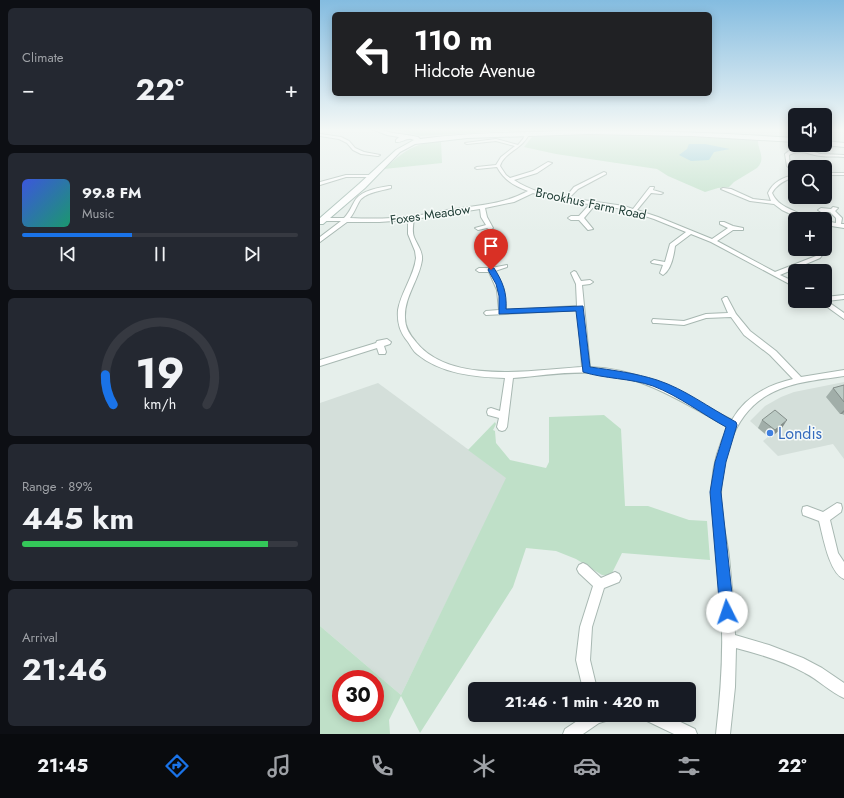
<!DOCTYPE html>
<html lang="en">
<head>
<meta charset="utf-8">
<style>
	body { margin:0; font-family:Jost,sans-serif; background:#242831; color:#f1f3f6; height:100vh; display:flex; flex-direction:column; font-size:15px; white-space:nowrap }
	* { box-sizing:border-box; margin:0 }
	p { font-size:13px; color:#9ea1a6 }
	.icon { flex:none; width:22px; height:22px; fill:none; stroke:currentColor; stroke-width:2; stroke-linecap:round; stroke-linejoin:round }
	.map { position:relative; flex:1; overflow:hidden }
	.panel { display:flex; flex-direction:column; gap:8px; padding:8px; background:#0d0f14; width:320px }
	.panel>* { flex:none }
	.banner { position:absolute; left:12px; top:12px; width:380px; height:84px; border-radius:6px; box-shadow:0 2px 10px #0003; background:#202124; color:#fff; overflow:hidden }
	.buttons { position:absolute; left:468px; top:108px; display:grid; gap:8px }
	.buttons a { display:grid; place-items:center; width:44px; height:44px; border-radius:6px; background:#171b24; box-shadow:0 2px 10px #0003; font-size:20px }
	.speed { position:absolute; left:12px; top:670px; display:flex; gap:8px; font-size:20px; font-weight:700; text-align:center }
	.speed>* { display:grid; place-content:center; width:52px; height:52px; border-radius:50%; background:#171b24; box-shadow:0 2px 10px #0003; line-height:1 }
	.speed .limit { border:6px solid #d22; background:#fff; color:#111 }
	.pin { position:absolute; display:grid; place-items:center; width:34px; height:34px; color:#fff; margin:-41px -17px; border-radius:50% 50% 50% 0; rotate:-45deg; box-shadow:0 0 4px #0007 }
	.pin .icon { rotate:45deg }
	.me { position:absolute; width:44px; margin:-22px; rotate:356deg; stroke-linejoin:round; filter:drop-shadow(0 0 3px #0008) }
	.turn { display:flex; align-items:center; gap:14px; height:84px; padding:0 16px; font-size:18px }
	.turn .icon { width:52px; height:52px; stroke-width:2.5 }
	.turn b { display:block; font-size:28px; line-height:34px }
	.big { font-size:30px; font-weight:700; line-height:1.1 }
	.panel .tile { flex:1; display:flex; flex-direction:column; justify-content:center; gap:6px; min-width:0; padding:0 14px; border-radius:6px; background:#242831 }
	.panel .dial { align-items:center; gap:0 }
	.dial svg { height:104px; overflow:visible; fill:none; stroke:#363941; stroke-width:7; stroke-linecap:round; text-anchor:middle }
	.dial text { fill:#f1f3f6; stroke:none }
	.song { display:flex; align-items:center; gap:12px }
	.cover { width:48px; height:48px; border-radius:6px; background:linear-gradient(135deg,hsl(230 70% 55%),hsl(160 70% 35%)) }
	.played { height:4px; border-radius:2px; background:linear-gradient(90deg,#1a73e8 40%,#363941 40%) }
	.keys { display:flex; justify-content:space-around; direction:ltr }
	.heat { display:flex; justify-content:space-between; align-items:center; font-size:22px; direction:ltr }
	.charge { height:6px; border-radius:3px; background:linear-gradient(90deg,#34c759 89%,#363941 0) }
	.trip { position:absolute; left:148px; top:682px; width:228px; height:40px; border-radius:6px; background:#171b24; box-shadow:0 2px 10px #0003; font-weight:700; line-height:40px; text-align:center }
	.menu { display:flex; height:64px; justify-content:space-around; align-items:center; background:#090b0e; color:#9ea1a6 }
	.menu .icon { width:28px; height:28px }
	.menu .on { color:#1a73e8 }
	.menu b { font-size:18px; color:#f1f3f6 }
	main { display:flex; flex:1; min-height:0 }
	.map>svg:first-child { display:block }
	.built { fill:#d4dfda }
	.green { fill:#bfe0c8; fill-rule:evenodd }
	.water { fill:#8ec9d4 }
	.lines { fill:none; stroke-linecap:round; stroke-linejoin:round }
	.street-casing { stroke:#a8b8b2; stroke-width:2 }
	.secondary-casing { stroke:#a4bbb3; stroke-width:2 }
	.street { fill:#fff; fill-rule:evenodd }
	.secondary { fill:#fff; fill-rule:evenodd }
	.wall { fill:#a1aea9 }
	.shaded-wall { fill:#838d89 }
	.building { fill:#bbcac4; stroke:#838d89 }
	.route { fill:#1a73e8; stroke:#114b97 }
	.shop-dot { fill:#3f7fe0; stroke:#f7fbf9; stroke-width:1.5 }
	.labels { text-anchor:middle; stroke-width:3; stroke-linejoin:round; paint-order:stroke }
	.far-street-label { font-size:13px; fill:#24423a; stroke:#f7fbf9 }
	.shop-label { font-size:16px; fill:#366cbe; stroke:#f7fbf9; text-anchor:start }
</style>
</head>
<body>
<main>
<section class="panel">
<div class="tile"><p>Climate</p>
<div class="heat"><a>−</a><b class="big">22°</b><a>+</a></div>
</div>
<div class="tile">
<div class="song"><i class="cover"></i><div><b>99.8 FM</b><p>Music</p></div></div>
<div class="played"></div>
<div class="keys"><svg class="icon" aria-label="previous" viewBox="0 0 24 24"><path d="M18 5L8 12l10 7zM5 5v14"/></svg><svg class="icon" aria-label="pause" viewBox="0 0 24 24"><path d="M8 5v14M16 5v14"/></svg><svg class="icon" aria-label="next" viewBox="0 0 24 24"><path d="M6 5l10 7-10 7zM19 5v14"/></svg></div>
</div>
<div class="tile dial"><svg viewBox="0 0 100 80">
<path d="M14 69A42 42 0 1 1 86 69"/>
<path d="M14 69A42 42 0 0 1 8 46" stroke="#1a73e8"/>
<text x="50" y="56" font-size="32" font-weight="700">19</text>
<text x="50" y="72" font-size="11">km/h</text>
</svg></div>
<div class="tile"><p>Range · 89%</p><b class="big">445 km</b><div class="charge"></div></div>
<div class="tile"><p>Arrival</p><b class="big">21:46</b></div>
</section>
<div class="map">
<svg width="524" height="734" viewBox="0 0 524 734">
	<rect width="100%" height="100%" fill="#e6efeb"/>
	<g class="built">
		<path d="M524,382V459L513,444L458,456L443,441L448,437L430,421L445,406L461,397L474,392Z"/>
		<path d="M58,383L187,478L81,695L0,626V403Z"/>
	</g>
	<g class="green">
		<path d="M70,129H199L203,130L101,136Z"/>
		<path d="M261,134L347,135L438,139C437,150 447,158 437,168L414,182L409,187L398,188L385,192L348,176L337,169L236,154L204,147L212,137Z"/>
		<path d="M121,141L122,163L64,169C84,151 94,143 121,141Z"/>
		<path d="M284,415L301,429L305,506H328L369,520L387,521L390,560L302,553L291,575H282L256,559L236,551L206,548L193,587L100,733L81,696L69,720L70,734H0V626L81,695L186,478L148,450L175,422L176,424L173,430L175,431L176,443L190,460L226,468L229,462V417ZM21,679H55V713H21Z"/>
	</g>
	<path class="water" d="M369,144H385L410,149L394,152L389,160L371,161L359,155L367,149Z"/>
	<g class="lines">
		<defs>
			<g id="street">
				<path d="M206,133L209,134C203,149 184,152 180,166L186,175L190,178L213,171L228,162L232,163L217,173L194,180C209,190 227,195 245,198L254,187L284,172L286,173V174L258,189L249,198L304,206L313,209L330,187H334L333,190L343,193L341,194L331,193L317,210L338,217L392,239L408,228L400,224V222H404L413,226L423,228V230H413L397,241L455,272L496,256L501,249H505V247L507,249L500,258L460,275L475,282V287L391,242L371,234L355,246C354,255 351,270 343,275L340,273L343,265L332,263L331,262L334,260L345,262L350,244L366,232L334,219L303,209L275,205L264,218L273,229L268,230L259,220H251L248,218L251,216H259L270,204L245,202L213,193L194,202L165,208L167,217L173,228L170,230L167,228L158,230L155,228L166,225L161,217L160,209L94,219C93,225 92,232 94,237C97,245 103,251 102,260C99,280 84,297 85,318C85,328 90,335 96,342C130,385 214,370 262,367L258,310L166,315L164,313L166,311L179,310L177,290L169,272H159L156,270L159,268H171L187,265V267L175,271L184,290L186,310L257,306L256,284L251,273L254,271L256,272L261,281L270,280L273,282L270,284L262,285L270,367C324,369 365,396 412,420C425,397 447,385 473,379L450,355L424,335L411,317L386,318L364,325L336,323H333L332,321L333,319L364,321L386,314L408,313L402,299L405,297H407L416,314L430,331L456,351L481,377L524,370V376C497,380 469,382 446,396C412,416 400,463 401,500C401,519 407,538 409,557C412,583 414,609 415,635L449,645L483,658L502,668L524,683V698C510,692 499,680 485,673C464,661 439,654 416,648L415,687L410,734H396C401,691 404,649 401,607C400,589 399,572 397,555C392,507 384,473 408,427C365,404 325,376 275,373C248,371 220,376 193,378L187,427L185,430L182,431L179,430L177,427L179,418L168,415L167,412L168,409L171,408L180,411L185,378C155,377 121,374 97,354C93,351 91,346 88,342C80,332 77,323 78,310C81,292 94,276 96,258L95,251L88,234V220L59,222H27L0,242V237L21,221H4L1,219L2,218H24C30,212 32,205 36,199C43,190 58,188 69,186H71V188C61,191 48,192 41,199C37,204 35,212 30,218C51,219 71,219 91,216C106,215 120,211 134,209C161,205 184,204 208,191C194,186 184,180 177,167L157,169L155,168L157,167L176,165L181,157L195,146L176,141L147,144L145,143L176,139L198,145L203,139Z"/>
				<path d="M0,134L21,137L29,141L35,148L44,152L60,155L58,156L41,154L33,150L27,143L19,139L0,136Z"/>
				<path d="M475,149H484L501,154L524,155V157C516,156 509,157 501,156C490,155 480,148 469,155C469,161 470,165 475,170V173L467,166L465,154L469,151Z"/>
				<rect x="505" y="173" width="19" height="2"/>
				<path d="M26,175H52L54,176L52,177H26L0,185V182Z"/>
				<path d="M475,175V177C465,180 457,184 452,193C459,209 476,209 488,219H481L462,210L454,204L430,201L401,189L403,188L411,189L433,199L451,201L448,193C453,182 463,177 475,175Z"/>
				<path d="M513,207L518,208L515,211L522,218L521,224H524V228L505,225V221L516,223V218L510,212H501L498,210L501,208L511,209Z"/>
				<path d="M524,295V299L507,301L524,313V319L499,301H505V297Z"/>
				<path d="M67,339L71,342L70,344L64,346L66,352L65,354H59L57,348L0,366V360L56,343L57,341Z"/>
				<path d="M517,503L521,504L522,508L521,512L510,520L518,553L524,562V579C509,573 503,536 499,521L483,515L482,511L483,507L487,506L503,512Z"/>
				<path d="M263,563L267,565L281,578L295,572L299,574L301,578L299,582L284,588L272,627L270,660L277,689H263L256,660L260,627L273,586L259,573L257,569L259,565Z"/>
				<path d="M266,715H291L289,720L279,723L263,734H243L245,729Z"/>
				<path d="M323,715H346L375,729L377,734H354L325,720Z"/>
			</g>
			<g id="secondary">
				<path d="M52,129C60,129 65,131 72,133C80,134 90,135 98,137L100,139C137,134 174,133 212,132C300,129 387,132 475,138V142L372,136L269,134L147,138L95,144L80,152L45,188L3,224H0V218L39,184L76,150L94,140C87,136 83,143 76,142V140L79,137L67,135Z"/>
				<path d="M505,141L524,143V147L505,145Z"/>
			</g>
		</defs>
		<use href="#street" class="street-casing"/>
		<use href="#secondary" class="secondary-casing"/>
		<use href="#street" class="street"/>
		<use href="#secondary" class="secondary"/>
	</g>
	<g class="wall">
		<path d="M524,385V415L522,414H520L506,397L513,388Z"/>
		<path d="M442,420L462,428L450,438L438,428Z"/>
	</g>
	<g class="shaded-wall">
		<path d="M524,410V412L522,414H520Z"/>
		<path d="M467,420L462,428L450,438L455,430Z"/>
	</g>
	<g class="building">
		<path d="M524,385V402L513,388Z"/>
		<path d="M455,410L467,420L455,430L442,420Z"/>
	</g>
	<linearGradient id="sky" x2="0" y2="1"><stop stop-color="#84bce0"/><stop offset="0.56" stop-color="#f4f8f6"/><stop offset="1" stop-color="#f4f8f6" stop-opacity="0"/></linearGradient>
	<rect width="524" height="232" fill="url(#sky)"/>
	<path class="route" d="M169,268H174C183,282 187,293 186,309L263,306L270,367C292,370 315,373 337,380C365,389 389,408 416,422L417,425L406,462L401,492L414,612L412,617L407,619L402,617L400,612L390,492L395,462L406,427C382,414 359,396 333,386C310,378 285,379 263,372L256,311L179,314V296L176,284L168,270Z"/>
	<circle class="shop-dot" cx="450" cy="433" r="4"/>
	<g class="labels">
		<g class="far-street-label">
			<text transform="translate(271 203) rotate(12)" y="5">Brookhus Farm Road</text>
			<text transform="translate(110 214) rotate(-8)" y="5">Foxes Meadow</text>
		</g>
		<g class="shop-label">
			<text x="458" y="439">Londis</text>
		</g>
	</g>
</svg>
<div class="buttons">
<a><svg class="icon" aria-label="sound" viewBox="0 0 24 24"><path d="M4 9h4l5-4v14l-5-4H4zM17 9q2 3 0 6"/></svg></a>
<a><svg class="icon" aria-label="search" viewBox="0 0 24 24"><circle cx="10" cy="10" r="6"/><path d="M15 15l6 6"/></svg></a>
<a>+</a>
<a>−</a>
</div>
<div class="speed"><div class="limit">30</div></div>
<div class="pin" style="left:171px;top:270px;background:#d93025"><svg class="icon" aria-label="arrive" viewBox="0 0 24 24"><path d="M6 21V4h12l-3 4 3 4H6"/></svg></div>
<svg class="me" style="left:407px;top:612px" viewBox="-20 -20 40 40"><circle r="19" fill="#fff"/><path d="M0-13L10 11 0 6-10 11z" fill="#1a73e8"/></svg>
<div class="trip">21:46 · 1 min · 420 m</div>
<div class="banner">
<div class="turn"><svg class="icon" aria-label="left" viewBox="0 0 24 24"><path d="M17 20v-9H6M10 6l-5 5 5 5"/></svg><div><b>110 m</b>Hidcote Avenue</div></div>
</div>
</div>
</main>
<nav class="menu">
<b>21:45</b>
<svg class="icon on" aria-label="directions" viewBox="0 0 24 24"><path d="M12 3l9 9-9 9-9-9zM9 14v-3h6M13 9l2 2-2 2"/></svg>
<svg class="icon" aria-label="music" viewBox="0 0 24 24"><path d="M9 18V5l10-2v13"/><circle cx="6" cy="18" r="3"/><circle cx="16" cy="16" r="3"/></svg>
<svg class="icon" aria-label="phone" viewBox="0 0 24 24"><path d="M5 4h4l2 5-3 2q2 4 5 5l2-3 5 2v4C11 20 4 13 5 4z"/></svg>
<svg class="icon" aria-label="climate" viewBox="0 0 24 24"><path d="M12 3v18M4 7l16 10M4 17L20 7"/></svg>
<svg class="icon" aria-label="car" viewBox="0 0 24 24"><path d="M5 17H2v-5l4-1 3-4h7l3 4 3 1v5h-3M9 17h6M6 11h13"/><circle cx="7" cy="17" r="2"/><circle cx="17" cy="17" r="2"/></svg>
<svg class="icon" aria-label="filters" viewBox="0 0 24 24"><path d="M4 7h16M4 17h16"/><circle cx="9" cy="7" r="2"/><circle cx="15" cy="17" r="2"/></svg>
<b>22°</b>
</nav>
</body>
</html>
